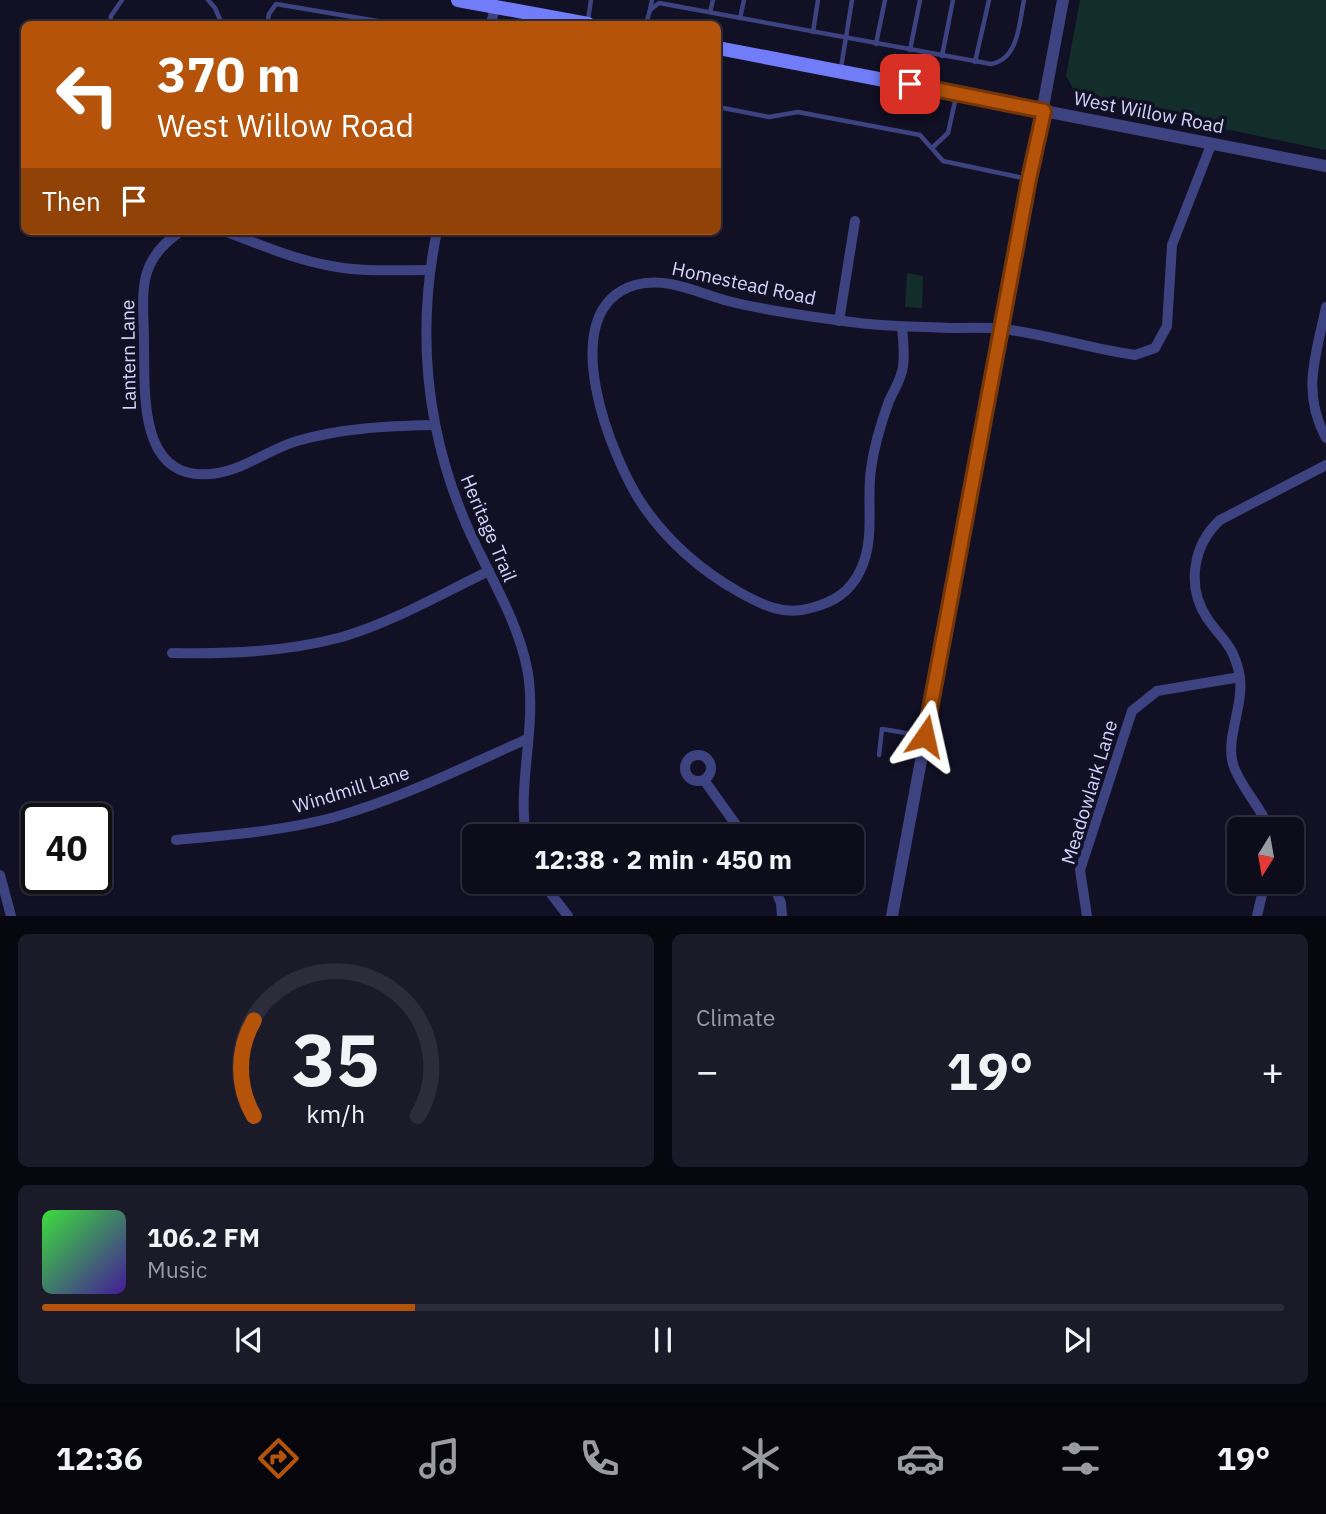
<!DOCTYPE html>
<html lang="en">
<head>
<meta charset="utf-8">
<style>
	body { margin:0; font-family:"IBM Plex Sans",sans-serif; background:#1b1a28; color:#f1f3f6; height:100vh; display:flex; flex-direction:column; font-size:26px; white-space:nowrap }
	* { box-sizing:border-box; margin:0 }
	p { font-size:23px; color:#9a9ba3 }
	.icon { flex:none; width:38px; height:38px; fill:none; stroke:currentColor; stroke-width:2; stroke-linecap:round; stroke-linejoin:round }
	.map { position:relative; height:916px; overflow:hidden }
	.panel { display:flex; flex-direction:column; gap:18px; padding:18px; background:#07070f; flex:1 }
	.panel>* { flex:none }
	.top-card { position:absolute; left:21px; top:21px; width:700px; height:214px; border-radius:10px; box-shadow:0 2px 5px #0004,0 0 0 2px #2d2c3a; background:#b45309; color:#fff; overflow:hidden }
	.needle { width:46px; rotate:191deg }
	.buttons { position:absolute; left:1227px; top:817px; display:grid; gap:14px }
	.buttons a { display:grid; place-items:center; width:77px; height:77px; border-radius:10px; background:#0d0c1b; box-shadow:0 2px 5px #0004,0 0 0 2px #2d2c3a; font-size:35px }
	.speed { position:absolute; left:21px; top:803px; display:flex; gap:14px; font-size:35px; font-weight:700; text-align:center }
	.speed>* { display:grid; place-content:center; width:91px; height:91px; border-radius:50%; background:#0d0c1b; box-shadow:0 2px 5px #0004,0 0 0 2px #2d2c3a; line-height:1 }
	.speed .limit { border:4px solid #111; border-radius:10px; background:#fff; color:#111 }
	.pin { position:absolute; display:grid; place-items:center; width:60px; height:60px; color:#fff; margin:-30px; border-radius:14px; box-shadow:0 4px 10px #0006 }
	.me { position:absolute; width:77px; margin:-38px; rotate:11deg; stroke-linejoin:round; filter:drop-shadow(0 0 5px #0008) }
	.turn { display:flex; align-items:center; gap:24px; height:147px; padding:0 21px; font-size:32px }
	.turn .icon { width:91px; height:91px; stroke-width:2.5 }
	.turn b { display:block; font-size:49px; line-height:60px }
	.then { display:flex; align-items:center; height:66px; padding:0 21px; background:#0003; gap:14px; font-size:26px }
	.big { font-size:52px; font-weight:700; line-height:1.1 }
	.panel .tile { flex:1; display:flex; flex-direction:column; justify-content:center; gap:10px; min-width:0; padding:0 24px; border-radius:10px; background:#1b1a28 }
	.panel .dial { align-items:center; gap:0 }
	.dial svg { height:182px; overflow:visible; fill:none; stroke:#2d2c3a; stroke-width:7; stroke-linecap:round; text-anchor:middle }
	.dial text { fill:#f1f3f6; stroke:none }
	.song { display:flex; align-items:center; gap:21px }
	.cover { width:84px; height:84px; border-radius:10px; background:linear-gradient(135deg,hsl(120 70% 55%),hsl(260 70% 35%)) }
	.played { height:7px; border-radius:4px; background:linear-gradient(90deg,#b45309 30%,#2d2c3a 30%) }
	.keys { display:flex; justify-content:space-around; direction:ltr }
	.heat { display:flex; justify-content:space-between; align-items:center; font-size:38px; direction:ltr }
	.panel .tiles { flex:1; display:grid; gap:18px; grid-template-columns:1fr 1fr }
	.tile:last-child { grid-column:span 2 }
	.trip { position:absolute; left:462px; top:824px; width:402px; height:70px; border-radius:10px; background:#0d0c1b; box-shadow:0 2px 5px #0004,0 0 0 2px #2d2c3a; font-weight:700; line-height:70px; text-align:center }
	.menu { display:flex; height:112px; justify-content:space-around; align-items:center; background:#05050b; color:#9a9ba3 }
	.menu .icon { width:49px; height:49px }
	.menu .on { color:#b45309 }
	.menu b { font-size:32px; color:#f1f3f6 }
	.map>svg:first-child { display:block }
	.green { fill:#132e2a }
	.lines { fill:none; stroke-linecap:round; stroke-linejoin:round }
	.service { stroke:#3d4381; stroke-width:4.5 }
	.minor { stroke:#3d4381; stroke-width:10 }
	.tertiary { stroke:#3d4381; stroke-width:12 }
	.secondary { stroke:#717df8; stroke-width:14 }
	.route-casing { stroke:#753606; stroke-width:18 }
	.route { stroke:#b45309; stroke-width:12 }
	.labels { text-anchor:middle; stroke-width:7; stroke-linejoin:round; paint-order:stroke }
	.street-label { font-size:19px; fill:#d5d5fd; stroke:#111024 }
</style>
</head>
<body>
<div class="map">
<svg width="1326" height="916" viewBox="0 0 1326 916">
	<rect width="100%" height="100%" fill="#111024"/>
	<g class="green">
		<path d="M1080,0H1326V150L1079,99L1066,76Z"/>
		<path d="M907,273L923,276L922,308L905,307Z"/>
	</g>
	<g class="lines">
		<g class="service">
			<path d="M208,0L215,8L222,24"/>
			<path d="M650,10L652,0"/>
			<path d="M710,12L713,0"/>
			<path d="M740,18L744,0"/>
			<path d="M588,20L591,0"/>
			<path d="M110,24L111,16L122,0"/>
			<path d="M267,24L269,14L276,4L395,24"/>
			<path d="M646,24L650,10L659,3L991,64C1019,59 1019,23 1024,0"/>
			<path d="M813,32L818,0"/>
			<path d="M876,44L885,0"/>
			<path d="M910,50L920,0"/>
			<path d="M942,56L953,0"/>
			<path d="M975,62L989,0"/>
			<path d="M841,68L852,0"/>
			<path d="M718,107L769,117L798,112L920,135L943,161L1028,179"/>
			<path d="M932,148L948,133L956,97"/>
			<path d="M879,755L882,729L924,736"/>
		</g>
		<g class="minor">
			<path d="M491,24L495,7"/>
			<path d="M181,231C134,263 144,294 144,345C145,396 138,486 218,473C246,468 270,449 297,441C342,428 387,426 434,425"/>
			<path d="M224,231C261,245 298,261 337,267C368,272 398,270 429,270"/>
			<path d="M437,231C416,333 426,431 467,526C487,572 517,618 527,668C538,723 517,781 526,836"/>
			<path d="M1326,307C1316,356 1301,391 1326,438"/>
			<path d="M839,321L855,221"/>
			<path d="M902,327C903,340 905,353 903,366C902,378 894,390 889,401C881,423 874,446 871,469C866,503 876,539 860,571C850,592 834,602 811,608C784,616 762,605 739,592C702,571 668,541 644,507C612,461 551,310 635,285C667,276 698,293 728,301C763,310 800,315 836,320C874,326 913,327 951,328C968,328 986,327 1003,329C1047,334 1090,349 1135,355L1155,348L1167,326L1172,245L1211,145"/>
			<path d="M172,653C230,654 286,652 342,637C393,622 441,594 489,571"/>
			<circle cx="698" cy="768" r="13"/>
			<path d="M704,780L744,836"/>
			<path d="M1270,830C1261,807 1239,785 1233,764C1225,737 1246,702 1239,672C1232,643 1222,640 1207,618C1186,586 1193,545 1220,520L1326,465"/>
			<path d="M176,840C229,835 283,831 335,817C402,798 464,767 527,739"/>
			<path d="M0,875L11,916"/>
			<path d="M542,882L568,916"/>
			<path d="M772,882L781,903L782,916"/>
			<path d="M1087,916L1080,870L1132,711L1157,691L1240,677"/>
			<path d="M1257,916L1265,882"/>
		</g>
		<g class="tertiary">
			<path d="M1044,111L1326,166"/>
			<path d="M892,916L1063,0"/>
		</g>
		<g class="secondary">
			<path d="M458,0L588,24"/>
			<path d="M718,48L1044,111"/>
		</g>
	</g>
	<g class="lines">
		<defs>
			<path id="route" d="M910,84L1044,111L1029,179L925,736"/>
		</defs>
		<use href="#route" class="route-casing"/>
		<use href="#route" class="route"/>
	</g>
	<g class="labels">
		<g class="street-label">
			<text transform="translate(1149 112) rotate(11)" y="7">West Willow Road</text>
			<text transform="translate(744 283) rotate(12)" y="7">Homestead Road</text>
			<text transform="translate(128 355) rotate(-91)" y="7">Lantern Lane</text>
			<text transform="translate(489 528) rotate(67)" y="7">Heritage Trail</text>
			<text transform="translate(351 789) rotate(-17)" y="7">Windmill Lane</text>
			<text transform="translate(1089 792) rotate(-73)" y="7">Meadowlark Lane</text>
		</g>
	</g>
</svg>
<div class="buttons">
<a><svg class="needle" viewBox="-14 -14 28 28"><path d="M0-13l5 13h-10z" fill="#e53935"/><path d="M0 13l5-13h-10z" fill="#9a9ba3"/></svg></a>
</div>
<div class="speed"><div class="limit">40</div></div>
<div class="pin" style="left:910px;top:84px;background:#d93025"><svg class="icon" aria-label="arrive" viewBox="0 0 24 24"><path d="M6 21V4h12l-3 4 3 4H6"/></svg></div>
<svg class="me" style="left:925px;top:736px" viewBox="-20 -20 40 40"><path d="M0-17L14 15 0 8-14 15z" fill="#b45309" stroke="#fff" stroke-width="4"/></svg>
<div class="trip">12:38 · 2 min · 450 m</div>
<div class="top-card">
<div class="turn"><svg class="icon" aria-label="left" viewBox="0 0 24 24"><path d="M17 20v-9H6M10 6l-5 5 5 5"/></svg><div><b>370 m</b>West Willow Road</div></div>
<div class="then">Then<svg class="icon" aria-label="arrive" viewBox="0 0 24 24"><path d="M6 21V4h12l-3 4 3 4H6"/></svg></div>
</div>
</div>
<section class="panel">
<div class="tiles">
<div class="tile dial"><svg viewBox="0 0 100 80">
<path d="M14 69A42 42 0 1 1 86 69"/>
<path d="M14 69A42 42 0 0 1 14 27" stroke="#b45309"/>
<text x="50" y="56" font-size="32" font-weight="700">35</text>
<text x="50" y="72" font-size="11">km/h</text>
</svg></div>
<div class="tile"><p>Climate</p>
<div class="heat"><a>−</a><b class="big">19°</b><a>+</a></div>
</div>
<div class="tile">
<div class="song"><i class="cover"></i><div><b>106.2 FM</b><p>Music</p></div></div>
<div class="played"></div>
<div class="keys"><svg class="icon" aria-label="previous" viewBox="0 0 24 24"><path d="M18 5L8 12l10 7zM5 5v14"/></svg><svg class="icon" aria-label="pause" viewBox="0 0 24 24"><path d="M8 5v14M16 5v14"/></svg><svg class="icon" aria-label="next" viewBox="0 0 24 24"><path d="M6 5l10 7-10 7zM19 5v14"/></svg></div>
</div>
</div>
</section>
<nav class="menu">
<b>12:36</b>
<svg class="icon on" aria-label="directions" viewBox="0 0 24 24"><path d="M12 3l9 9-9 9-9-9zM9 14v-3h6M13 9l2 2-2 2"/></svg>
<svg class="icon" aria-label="music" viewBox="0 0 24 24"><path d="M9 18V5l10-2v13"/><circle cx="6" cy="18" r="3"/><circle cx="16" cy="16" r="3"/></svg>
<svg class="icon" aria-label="phone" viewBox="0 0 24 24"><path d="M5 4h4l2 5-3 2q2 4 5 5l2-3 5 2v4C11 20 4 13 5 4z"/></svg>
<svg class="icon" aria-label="climate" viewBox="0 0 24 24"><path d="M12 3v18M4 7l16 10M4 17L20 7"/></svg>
<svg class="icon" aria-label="car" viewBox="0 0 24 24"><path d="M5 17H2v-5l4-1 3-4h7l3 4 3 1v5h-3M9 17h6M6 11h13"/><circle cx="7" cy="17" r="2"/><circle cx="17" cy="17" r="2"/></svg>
<svg class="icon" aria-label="filters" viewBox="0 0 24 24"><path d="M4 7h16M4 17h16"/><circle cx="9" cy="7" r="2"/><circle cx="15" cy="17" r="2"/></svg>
<b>19°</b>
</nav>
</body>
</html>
